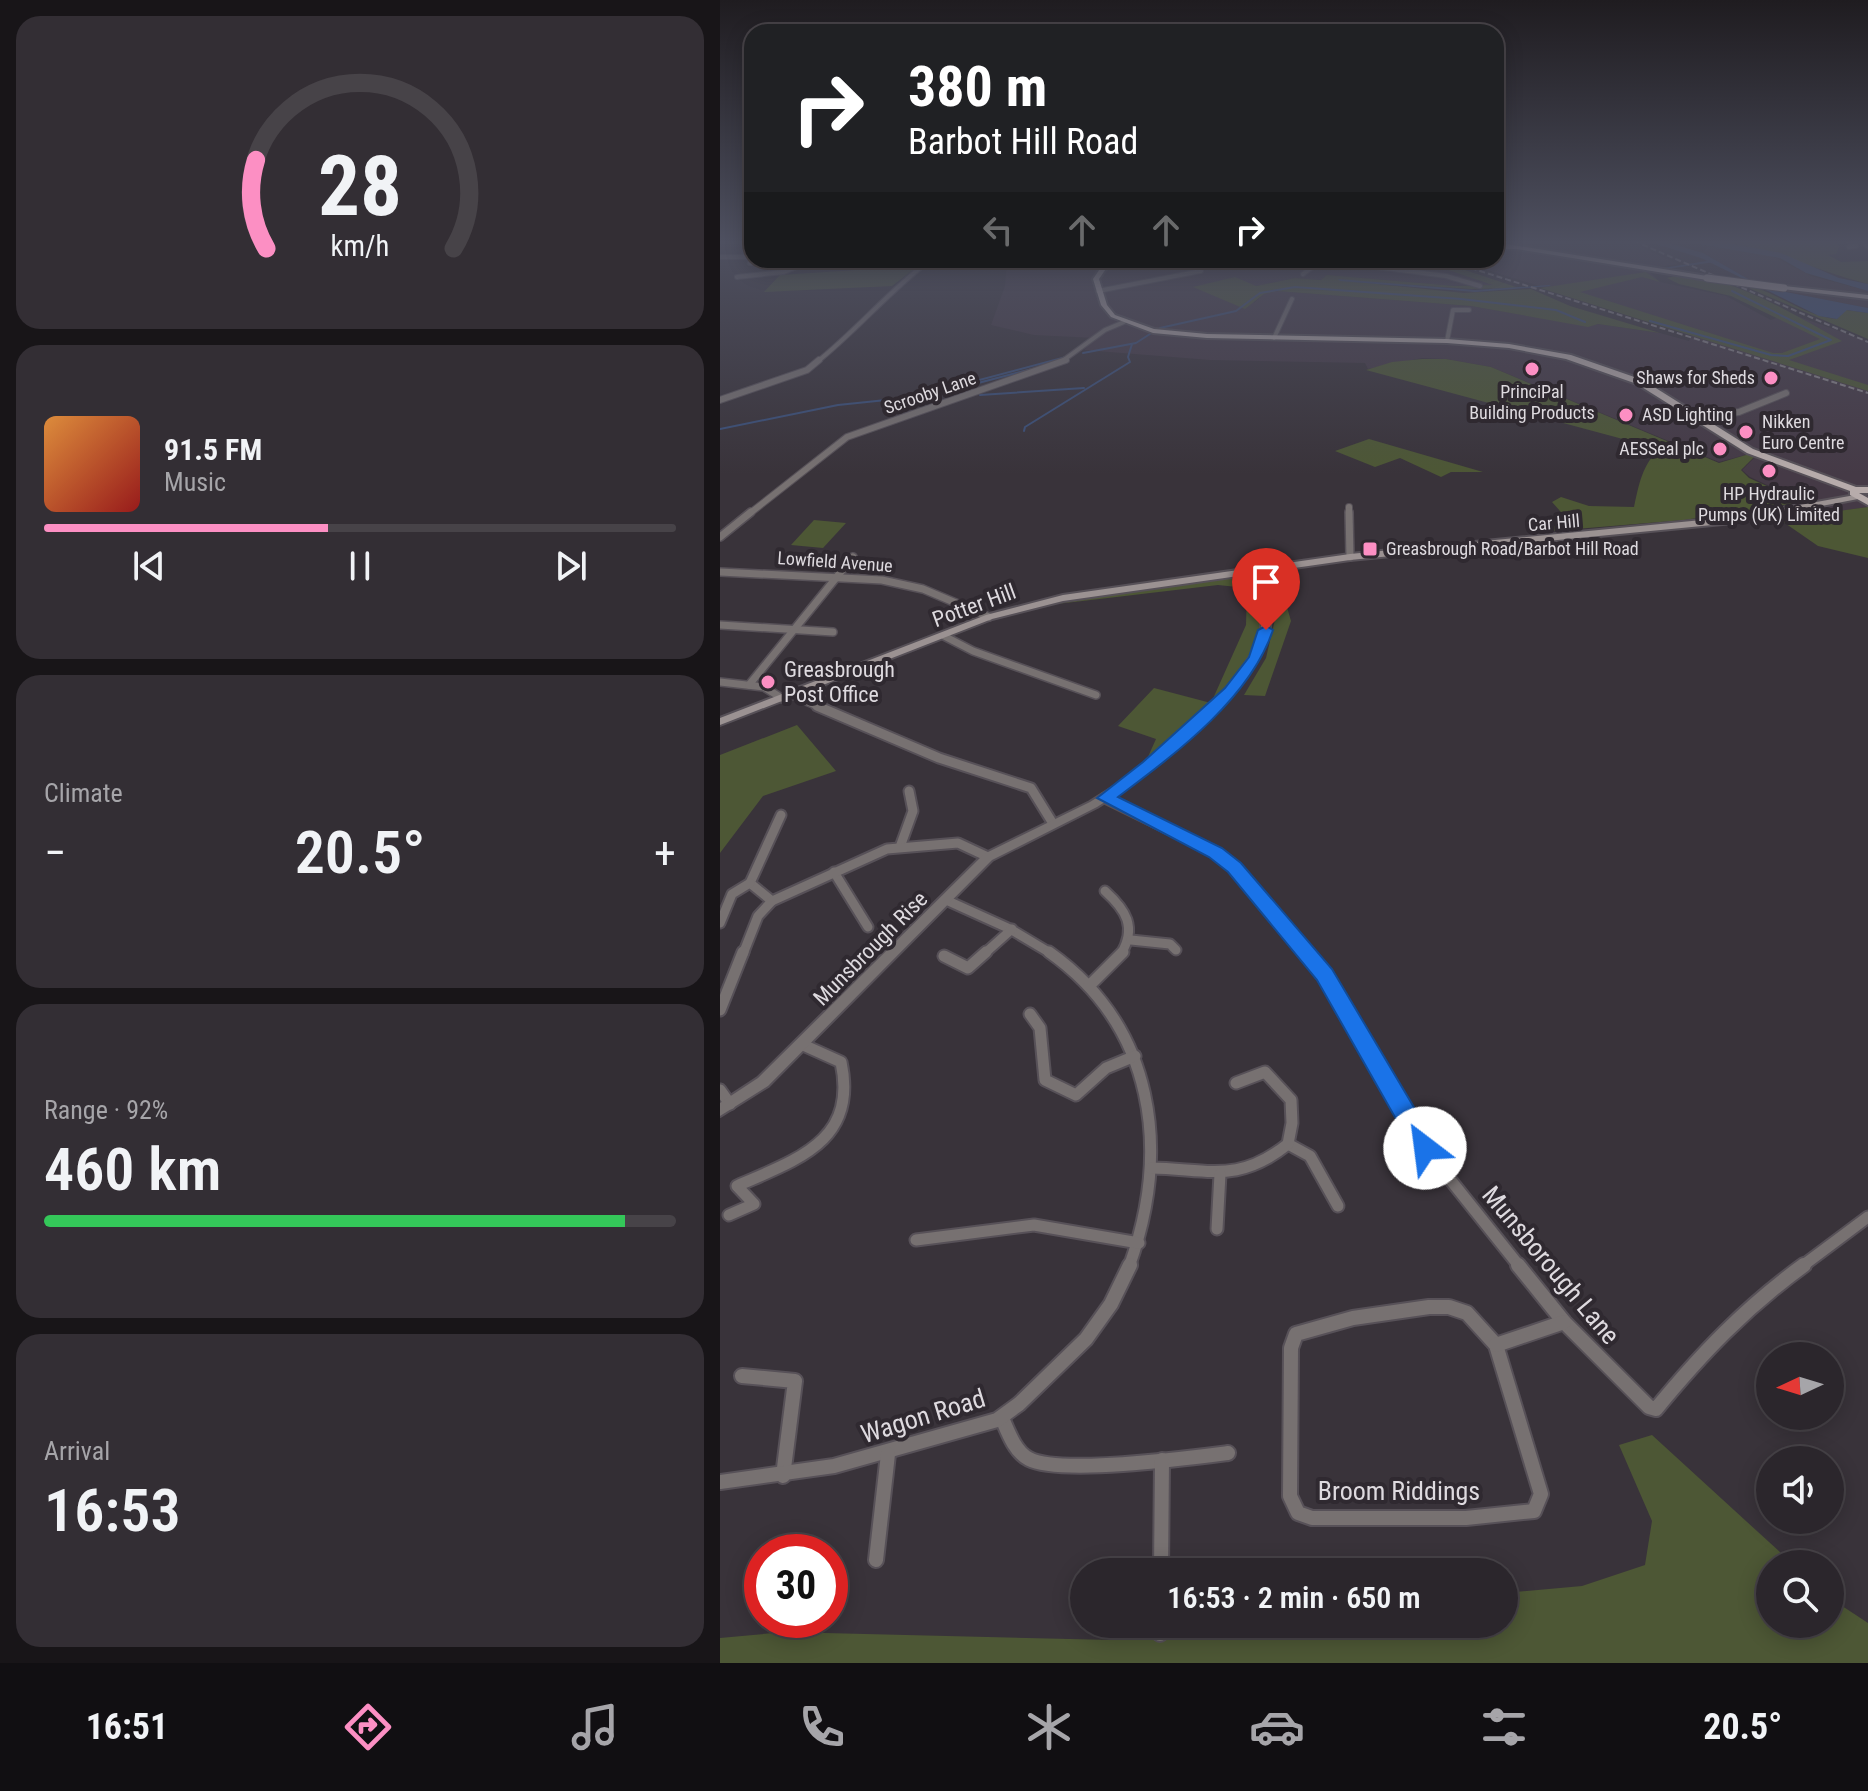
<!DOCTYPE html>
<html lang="en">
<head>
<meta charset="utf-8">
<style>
	body { margin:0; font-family:"Roboto Condensed",sans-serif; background:#332e34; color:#f1f3f6; height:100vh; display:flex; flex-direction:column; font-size:30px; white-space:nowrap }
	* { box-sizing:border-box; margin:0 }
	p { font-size:26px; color:#a6a5a9 }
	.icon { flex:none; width:44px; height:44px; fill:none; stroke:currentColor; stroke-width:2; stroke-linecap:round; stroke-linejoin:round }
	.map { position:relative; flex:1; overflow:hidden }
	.side { display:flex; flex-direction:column; gap:16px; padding:16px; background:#181518; width:720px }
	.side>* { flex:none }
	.top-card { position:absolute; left:24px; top:24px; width:760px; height:244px; border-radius:24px; box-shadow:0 4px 20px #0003,0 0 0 2px #474348; background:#202124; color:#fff; overflow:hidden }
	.needle { width:52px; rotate:266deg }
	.controls { position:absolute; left:1036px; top:1342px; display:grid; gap:16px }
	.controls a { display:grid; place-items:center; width:88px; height:88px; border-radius:50%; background:#2b262c; box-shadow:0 4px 20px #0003,0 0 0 2px #474348; font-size:40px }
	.speed { position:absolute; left:24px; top:1534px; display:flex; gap:16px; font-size:40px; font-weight:700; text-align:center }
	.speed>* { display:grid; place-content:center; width:104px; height:104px; border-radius:50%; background:#2b262c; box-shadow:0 4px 20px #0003,0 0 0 2px #474348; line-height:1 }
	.speed .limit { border:12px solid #d22; background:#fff; color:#111 }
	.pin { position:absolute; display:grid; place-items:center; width:68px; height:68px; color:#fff; margin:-82px -34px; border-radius:50% 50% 50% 0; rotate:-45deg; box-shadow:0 0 8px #0007 }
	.pin .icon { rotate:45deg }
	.me { position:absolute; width:88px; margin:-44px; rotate:330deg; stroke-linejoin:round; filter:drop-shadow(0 0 6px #0008) }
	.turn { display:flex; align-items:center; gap:28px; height:168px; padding:0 32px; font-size:36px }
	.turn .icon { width:104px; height:104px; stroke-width:2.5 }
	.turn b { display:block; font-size:56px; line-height:68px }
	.lanes { display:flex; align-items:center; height:76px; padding:0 32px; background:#0003; justify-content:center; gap:40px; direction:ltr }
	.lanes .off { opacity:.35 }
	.big { font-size:60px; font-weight:600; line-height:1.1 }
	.side .widget { flex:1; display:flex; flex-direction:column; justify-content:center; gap:12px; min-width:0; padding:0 28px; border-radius:24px; background:#332e34 }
	.side .dial { align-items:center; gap:0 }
	.dial svg { height:208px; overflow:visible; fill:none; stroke:#474348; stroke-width:7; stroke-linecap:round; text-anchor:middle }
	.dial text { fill:#f1f3f6; stroke:none }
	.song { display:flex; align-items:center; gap:24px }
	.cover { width:96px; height:96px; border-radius:12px; background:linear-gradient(135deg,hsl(30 70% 55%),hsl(0 70% 35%)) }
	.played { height:8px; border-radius:4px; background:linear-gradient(90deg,#fc8fc3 45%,#474348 45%) }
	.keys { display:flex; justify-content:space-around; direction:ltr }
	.heat { display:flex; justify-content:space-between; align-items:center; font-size:44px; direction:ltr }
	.charge { height:12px; border-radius:6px; background:linear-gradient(90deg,#34c759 92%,#474348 0) }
	.trip { position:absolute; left:350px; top:1558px; width:448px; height:80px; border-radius:40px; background:#2b262c; box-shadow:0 4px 20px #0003,0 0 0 2px #474348; font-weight:600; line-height:80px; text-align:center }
	.dock { display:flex; height:128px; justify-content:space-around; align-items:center; background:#110f12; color:#a6a5a9 }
	.dock .icon { width:56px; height:56px }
	.dock .selected { color:#fc8fc3 }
	.dock b { font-size:36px; color:#f1f3f6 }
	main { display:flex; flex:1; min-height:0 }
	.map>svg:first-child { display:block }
	.built { fill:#453a46 }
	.green { fill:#4d5735 }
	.water { fill:#3b507a }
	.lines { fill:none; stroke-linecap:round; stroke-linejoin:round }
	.stream { stroke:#3b507a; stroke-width:2 }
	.canal { fill:#3b507a; fill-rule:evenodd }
	.minor-far5-casing { stroke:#575158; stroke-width:6 }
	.minor-far4-casing { stroke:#575158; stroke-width:8 }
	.minor-far3-casing { stroke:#575158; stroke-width:10 }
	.minor-far2-casing { stroke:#575158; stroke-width:13 }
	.minor-far1-casing { stroke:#575158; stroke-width:15 }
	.minor-casing { stroke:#575158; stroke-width:18 }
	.tertiary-casing { stroke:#575158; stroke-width:4 }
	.secondary-casing { stroke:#575158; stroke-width:4 }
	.primary-casing { stroke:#575158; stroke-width:4 }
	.minor-far5 { stroke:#777171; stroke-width:4 }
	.minor-far4 { stroke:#777171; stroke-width:6 }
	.minor-far3 { stroke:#777171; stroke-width:7 }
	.minor-far2 { stroke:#777171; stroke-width:9 }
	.minor-far1 { stroke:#777171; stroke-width:11 }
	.minor { stroke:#777171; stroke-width:14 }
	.tertiary { fill:#777171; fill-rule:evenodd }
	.secondary { fill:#9b9292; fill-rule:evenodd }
	.primary { fill:#b7acab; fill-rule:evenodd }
	.rail { stroke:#878288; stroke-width:2; stroke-dasharray:6 3; stroke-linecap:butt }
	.primary-bridge-casing { stroke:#575158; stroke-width:9; stroke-linecap:butt }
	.primary-bridge { stroke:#b7acab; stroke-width:7 }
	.route { fill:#1a73e8; stroke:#114b97; stroke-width:2 }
	.poi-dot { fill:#fc8fc3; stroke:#2f2930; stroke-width:3 }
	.labels { text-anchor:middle; stroke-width:8; stroke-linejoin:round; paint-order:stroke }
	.far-poi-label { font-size:18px; fill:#dedadf; stroke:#2f2930; text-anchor:start }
	.far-street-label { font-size:18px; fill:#dedadf; stroke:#2f2930 }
	.street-label { font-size:22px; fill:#dedadf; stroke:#2f2930 }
	.poi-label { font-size:22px; fill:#dedadf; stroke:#2f2930; text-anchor:start }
	.near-street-label { font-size:26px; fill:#dedadf; stroke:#2f2930 }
</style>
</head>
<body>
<main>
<section class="side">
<div class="widget dial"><svg viewBox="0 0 100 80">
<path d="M14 69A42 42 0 1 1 86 69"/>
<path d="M14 69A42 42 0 0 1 10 35" stroke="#fc8fc3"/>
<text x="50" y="56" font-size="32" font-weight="700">28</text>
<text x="50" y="72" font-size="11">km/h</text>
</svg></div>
<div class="widget">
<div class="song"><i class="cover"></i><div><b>91.5 FM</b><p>Music</p></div></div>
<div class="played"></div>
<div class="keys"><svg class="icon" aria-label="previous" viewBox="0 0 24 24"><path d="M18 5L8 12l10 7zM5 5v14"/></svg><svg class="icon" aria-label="pause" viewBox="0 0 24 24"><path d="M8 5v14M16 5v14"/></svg><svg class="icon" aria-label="next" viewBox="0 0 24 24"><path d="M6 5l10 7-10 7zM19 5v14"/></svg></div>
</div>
<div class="widget"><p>Climate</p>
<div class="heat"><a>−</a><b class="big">20.5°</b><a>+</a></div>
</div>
<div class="widget"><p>Range · 92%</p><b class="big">460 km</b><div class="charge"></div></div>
<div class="widget"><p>Arrival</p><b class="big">16:53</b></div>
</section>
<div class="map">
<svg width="1148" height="1663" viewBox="0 0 1148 1663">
	<rect width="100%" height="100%" fill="#39333a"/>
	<g class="built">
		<path d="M776,241H908L958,264L927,269L940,282L1006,296L1051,320L1068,313L1148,341V507L1107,513L1030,477L1022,470L1034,458L1029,454L999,462L771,367L726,359L702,358L648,369L645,363L490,360L364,350L375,338L314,335L271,325L285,286L287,262L209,264L213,260H715L724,263L725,269L775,285L735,286L607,275L601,280L575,278L536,286L534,303L544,294L557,291L751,306L868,326L878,324L940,333L969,341L975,329L926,319L735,260H776Z"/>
		<path d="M988,246L1052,256L1091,276L1148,291V308L1061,291L1035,283L983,253Z"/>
	</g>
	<g class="green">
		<path d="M991,241H1108L1120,246L1116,254L1108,255L1121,262L1148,261V284C1095,271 1048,245 991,241Z"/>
		<path d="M724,263L799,288L751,289L618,280L744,293L811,289L850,306L940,333L878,324L868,327L751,306L557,291L544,294L525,309L473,287L515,277L536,286L575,278L601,280L607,275L735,286L773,285L725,269Z"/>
		<path d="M198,266L172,286L44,292L60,275Z"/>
		<path d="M926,272L940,282L922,277L860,292L1053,353H1062L1100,339L1011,296L959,284L947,278C995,264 1079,318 1122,341L1069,360L1148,385V391L820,288Z"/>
		<path d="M1017,283C1053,288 1081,316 1117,319L1126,310L1148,313V339Z"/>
		<path d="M702,359H726L771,367L999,463L1029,454L1034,457L1021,470L1029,478L1082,502L964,520L820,532L848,520L832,502L841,497L869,506L914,507C919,485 922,464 940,449L646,370L672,362Z"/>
		<path d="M649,439L763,472H731L721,477L680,458L655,467L615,451Z"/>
		<path d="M1148,507V558L1098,546L1059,519Z"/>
		<path d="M94,520L126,523L103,548L71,545Z"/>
		<path d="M531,576L544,610L532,658L491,703L427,759L436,739L398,726L434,688L491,703L526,625L527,588L498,585L337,604L424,589Z"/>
		<path d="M558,576L571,621L545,696L524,695L546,658L557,611L547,577Z"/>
		<path d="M77,725L116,771L43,796L0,853V755Z"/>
		<path d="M932,1435L1073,1564H1050V1624H1110V1598L1148,1623V1663H0V1638L64,1632L392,1640L454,1624H784V1593L862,1586L925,1565L932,1521L899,1445Z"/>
	</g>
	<g class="water">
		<path d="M927,241H942L983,253L1035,283L1061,291L1148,308V313L1127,310L1117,319L1099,316L981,258Z"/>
		<path d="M961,241H997L1061,253L1119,278L1148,284V291L1086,273L1060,258Z"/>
	</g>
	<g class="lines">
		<g class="stream">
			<path d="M930,321L1051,355L1068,356L1111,340L1012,291"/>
			<path d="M440,328L516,311L540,293L575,287L741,299L836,310L865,322"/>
			<path d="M363,353L416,343L430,334"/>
			<path d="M258,383L312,369"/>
			<path d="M260,395L364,388"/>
			<path d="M0,429L118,405L195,397L346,357"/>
			<path d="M304,431L305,427L410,362L408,357L412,344"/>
		</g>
		<g class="canal">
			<path d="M993,260L995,262L939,270L937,269Z"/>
			<path d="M618,279L755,290L829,285L831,286L755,292L620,281Z"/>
		</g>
		<defs>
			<g id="minor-far5">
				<path d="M1128,241L1136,246L1129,247"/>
				<path d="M1144,242L1148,247"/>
				<path d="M23,244H32"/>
				<path d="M0,257H32"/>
				<path d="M67,260L73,265L85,266L178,260"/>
				<path d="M603,260L726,276L760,286"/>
				<path d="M675,262L686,263L680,270"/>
				<path d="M30,263L49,262"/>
				<path d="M583,274L602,260"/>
				<path d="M17,277L64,272L79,266"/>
				<path d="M378,291L481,271"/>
				<path d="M554,338L572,299"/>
				<path d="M727,341L733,310H749"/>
				<path d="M97,362C137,330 169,291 210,260"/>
				<path d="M341,362L385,330L404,322"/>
			</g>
			<g id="minor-far4">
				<path d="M0,400L87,370L99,360"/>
				<path d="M977,419L1019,412L1066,393"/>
				<path d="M629,507V514"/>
				<path d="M29,514L127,437L346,360"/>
			</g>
			<g id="minor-far3">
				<path d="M629,512L630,557"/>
				<path d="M0,537L31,512"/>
				<path d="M0,572L162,580L203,589L269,617"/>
				<path d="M0,625L113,632"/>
				<path d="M224,636L253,651L376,695"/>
				<path d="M0,682L44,687L63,699"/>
				<path d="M29,685L133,557"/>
				<path d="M72,695L102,708"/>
			</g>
			<g id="minor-far2">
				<path d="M97,706L219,758L311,788L332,822"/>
				<path d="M385,798L495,852L514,867L588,954"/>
				<path d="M180,847L193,811L189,791"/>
				<path d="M114,872L148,927"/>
				<path d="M385,891C406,910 417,927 401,954"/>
				<path d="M226,900L290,929L332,954"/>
				<path d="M52,901L30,883L61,815"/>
				<path d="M0,923L12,894L30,883"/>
				<path d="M411,940L450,944L456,950"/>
				<path d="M23,954L38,916L52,901L167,849L238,843L268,857"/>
				<path d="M264,954L292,929"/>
			</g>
			<g id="minor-far1">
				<path d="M329,952C435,1027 451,1150 409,1267"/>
				<path d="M586,952L605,974L705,1148L800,1267"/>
				<path d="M224,956L248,968L266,952"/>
				<path d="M369,986L403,952"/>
				<path d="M0,1010L23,952"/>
				<path d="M310,1014L320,1028L325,1080L356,1095L386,1068L415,1056"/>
				<path d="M0,1090L10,1104"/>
				<path d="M568,1144L590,1156L618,1206"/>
				<path d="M431,1168C489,1169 518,1184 568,1144L572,1123L571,1100L545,1072L516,1083"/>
				<path d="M9,1215L34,1204L17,1186C78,1159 138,1141 121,1062L81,1044"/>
				<path d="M497,1229L500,1174"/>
				<path d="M196,1240L314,1225L419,1243"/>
				<path d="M1081,1267L1148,1217"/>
			</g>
			<g id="minor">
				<path d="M798,1265L844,1322L929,1407L936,1409C982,1353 1025,1308 1084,1265"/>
				<path d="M709,1307H729L747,1313L776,1345L821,1494L814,1511L746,1518H592L578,1513L570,1496L571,1348L576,1334L633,1318Z"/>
				<path d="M776,1345L844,1322"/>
				<path d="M22,1376L75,1381L63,1476"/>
				<path d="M282,1418C288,1432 295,1452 309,1459C340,1475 469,1458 508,1453"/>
				<path d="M0,1482L114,1466L277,1420L299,1404L366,1339L391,1304L410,1265"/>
				<path d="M156,1560L168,1454"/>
				<path d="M441,1572L442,1460"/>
				<path d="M440,1624V1634"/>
			</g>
			<path id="tertiary" d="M530,568H533L537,570L549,602L551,618L549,635L541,654L525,678L505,702L457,748L410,786L377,807L272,860L48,1086L0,1116V1103L38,1078L264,854L370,802L403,781L449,744L498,698L518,674L532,654L541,635V610L538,594L529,570Z"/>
			<path id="secondary" d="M1135,495H1138V499L1013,523L630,560L343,601L272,619L0,725V718L266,615L343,595L630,554L1013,517Z"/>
			<g id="primary">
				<path d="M780,243L987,276L990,278L987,280L797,249H776V245Z"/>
				<path d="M386,260H392L379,279L387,305L395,315L434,329L487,334L727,339L789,344L851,355L923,380L1033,449L1136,487H1148V493H1139L1148,498V505L1130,495V491L1027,453L917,384L846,359L789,348L727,343L487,338L433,333L391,317L381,305L373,279Z"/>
				<path d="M1064,286L1148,295V299L1062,289Z"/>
			</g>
		</defs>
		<use href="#minor-far5" class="minor-far5-casing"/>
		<use href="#minor-far4" class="minor-far4-casing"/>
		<use href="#minor-far3" class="minor-far3-casing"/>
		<use href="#minor-far2" class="minor-far2-casing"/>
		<use href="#minor-far1" class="minor-far1-casing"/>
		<use href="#minor" class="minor-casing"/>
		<use href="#tertiary" class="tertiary-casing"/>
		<use href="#secondary" class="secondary-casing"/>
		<use href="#primary" class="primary-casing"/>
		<use href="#minor-far5" class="minor-far5"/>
		<use href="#minor-far4" class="minor-far4"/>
		<use href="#minor-far3" class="minor-far3"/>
		<use href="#minor-far2" class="minor-far2"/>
		<use href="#minor-far1" class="minor-far1"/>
		<use href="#minor" class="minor"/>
		<use href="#tertiary" class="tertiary"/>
		<use href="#secondary" class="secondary"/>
		<use href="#primary" class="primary"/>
		<g class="rail">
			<path d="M914,241L1148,342"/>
			<path d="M725,260L1148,393"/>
		</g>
		<defs>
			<path id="primary-bridge" d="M987,278L1064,288"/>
		</defs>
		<use href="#primary-bridge" class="primary-bridge-casing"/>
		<use href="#primary-bridge" class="primary-bridge"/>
	</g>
	<linearGradient id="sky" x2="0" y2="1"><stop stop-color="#1f1c20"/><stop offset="0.51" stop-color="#4e5060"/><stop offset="1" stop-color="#4e5060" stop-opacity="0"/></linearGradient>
	<rect width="1148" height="474" fill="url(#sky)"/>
	<path class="route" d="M546,626L553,630C530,699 455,754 398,797L502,848L521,863L612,969L714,1141L717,1148L714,1156L705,1159L697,1156L597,980L508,872L489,857L377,798L423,762L505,688L529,657L538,630Z"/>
	<g class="poi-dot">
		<circle cx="812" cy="369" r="8"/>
		<circle cx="1051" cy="378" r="8"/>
		<circle cx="906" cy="415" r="8"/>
		<circle cx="1026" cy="432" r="8"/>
		<circle cx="1000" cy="449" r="8"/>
		<circle cx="1049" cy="471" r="8"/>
		<rect x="642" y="541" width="16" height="16" rx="4"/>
		<circle cx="48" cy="682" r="8"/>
	</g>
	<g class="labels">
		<g class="far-poi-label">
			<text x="1035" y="384" text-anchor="end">Shaws for Sheds</text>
			<text x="812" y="398" text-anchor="middle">PrinciPal<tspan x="812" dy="21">Building Products</tspan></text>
			<text x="922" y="421">ASD Lighting</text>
			<text x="1042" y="428">Nikken<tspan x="1042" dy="21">Euro Centre</tspan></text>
			<text x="984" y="455" text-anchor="end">AESSeal plc</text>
			<text x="1049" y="500" text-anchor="middle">HP Hydraulic<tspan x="1049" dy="21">Pumps (UK) Limited</tspan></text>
			<text x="666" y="555">Greasbrough Road/Barbot Hill Road</text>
		</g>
		<g class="far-street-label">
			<text transform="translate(210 393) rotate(-19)" y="6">Scrooby Lane</text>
			<text transform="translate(834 523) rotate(-5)" y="6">Car Hill</text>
			<text transform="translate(115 562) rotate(4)" y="6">Lowfield Avenue</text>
		</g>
		<g class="street-label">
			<text transform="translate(254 605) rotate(-20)" y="8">Potter Hill</text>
			<text transform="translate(150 948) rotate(-45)" y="8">Munsbrough Rise</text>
		</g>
		<g class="poi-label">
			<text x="64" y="677">Greasbrough<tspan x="64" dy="25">Post Office</tspan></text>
		</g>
		<g class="near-street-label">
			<text transform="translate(831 1265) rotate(50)" y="9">Munsborough Lane</text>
			<text transform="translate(203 1416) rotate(-17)" y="9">Wagon Road</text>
			<text x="679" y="1500">Broom Riddings</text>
		</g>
	</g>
</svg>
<div class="controls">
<a><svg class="needle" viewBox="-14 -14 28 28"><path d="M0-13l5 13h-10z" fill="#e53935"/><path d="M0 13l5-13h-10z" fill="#a6a5a9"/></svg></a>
<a><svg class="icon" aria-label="sound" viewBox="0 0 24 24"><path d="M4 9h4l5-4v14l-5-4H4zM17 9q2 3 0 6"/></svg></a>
<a><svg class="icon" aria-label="search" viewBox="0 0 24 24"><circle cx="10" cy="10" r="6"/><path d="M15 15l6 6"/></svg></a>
</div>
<div class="speed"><div class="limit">30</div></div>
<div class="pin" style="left:546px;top:630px;background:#d93025"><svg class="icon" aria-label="arrive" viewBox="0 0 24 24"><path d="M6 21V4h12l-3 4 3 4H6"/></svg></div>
<svg class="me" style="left:705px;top:1148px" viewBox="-20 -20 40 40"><circle r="19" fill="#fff"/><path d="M0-13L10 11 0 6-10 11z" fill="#1a73e8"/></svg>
<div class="trip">16:53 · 2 min · 650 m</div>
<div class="top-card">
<div class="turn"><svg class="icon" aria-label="right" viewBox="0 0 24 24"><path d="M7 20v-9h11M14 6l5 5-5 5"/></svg><div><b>380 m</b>Barbot Hill Road</div></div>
<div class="lanes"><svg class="icon off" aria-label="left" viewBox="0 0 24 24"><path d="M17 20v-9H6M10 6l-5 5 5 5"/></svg><svg class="icon off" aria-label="ahead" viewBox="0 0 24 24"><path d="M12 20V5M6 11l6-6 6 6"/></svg><svg class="icon off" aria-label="ahead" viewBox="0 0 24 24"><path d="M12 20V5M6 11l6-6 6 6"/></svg><svg class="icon" aria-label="right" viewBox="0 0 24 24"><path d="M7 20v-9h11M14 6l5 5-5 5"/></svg></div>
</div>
</div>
</main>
<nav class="dock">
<b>16:51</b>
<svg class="icon selected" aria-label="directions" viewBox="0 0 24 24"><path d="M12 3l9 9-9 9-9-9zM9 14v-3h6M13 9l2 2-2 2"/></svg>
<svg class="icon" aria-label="music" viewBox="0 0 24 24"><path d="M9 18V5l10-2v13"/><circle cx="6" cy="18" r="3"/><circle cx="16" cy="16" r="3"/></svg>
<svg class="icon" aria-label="phone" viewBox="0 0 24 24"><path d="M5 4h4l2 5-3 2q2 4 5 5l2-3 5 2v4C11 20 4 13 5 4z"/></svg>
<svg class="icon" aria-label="climate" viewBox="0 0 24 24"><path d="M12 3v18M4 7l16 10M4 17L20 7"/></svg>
<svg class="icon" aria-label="car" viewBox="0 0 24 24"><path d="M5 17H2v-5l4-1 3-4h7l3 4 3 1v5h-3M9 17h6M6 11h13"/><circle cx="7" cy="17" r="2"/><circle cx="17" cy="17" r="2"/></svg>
<svg class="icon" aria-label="filters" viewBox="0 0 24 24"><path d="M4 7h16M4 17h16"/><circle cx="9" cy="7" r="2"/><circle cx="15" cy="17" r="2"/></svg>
<b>20.5°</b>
</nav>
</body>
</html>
